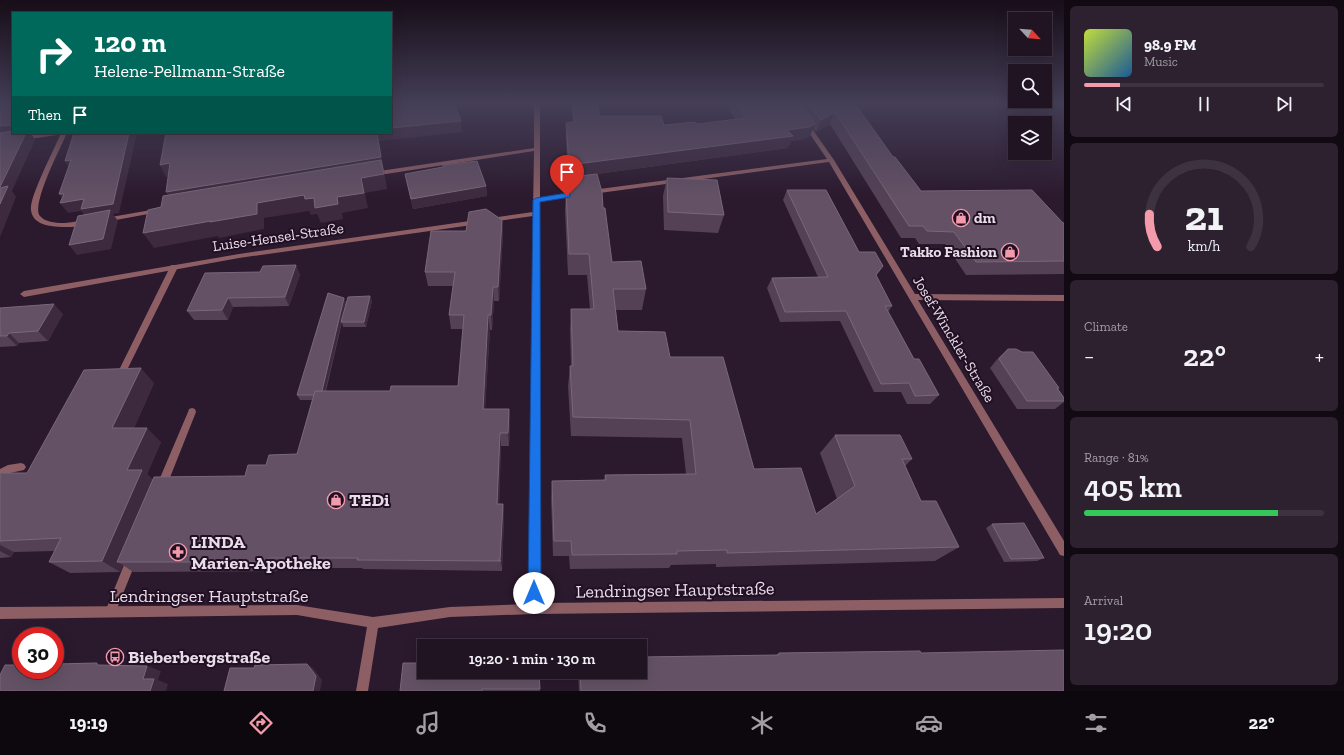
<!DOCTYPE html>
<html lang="en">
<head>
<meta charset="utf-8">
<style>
	body { margin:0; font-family:"Zilla Slab",serif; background:#2d202f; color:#f1f3f6; height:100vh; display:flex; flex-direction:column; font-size:15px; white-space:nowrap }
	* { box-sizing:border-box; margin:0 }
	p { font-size:13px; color:#a29ea5 }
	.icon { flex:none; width:22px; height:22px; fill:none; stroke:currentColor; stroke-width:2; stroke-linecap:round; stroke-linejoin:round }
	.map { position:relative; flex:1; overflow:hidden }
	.drawer { display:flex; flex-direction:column; gap:6px; padding:6px; background:#120a13; width:280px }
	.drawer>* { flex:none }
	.top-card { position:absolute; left:12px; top:12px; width:380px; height:122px; border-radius:0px; box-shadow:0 4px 16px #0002,0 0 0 1px #3d3240; background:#00695c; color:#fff; overflow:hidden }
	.needle { width:26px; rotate:116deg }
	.buttons { position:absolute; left:1008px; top:12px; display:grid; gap:8px }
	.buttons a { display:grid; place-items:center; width:44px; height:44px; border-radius:0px; background:#201322; box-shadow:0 4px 16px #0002,0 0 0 1px #3d3240; font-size:20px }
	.speed { position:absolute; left:12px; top:627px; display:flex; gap:8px; font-size:20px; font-weight:700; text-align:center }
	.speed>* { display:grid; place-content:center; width:52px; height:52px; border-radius:50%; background:#201322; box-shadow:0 4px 16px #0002,0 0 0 1px #3d3240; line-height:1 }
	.speed .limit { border:6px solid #d22; background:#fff; color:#111 }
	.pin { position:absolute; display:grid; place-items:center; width:34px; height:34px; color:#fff; margin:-41px -17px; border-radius:50% 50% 50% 0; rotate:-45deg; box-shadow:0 0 4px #0007 }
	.pin .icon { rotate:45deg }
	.me { position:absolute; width:44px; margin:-22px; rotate:0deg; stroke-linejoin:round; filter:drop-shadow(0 0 3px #0008) }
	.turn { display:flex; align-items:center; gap:14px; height:84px; padding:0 16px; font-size:18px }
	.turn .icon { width:52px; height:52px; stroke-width:2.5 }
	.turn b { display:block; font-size:28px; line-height:34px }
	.then { display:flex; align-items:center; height:38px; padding:0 16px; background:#0003; gap:8px; font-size:15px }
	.big { font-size:30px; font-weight:600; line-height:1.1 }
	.drawer .widget { flex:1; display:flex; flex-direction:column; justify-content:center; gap:6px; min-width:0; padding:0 14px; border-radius:6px; background:#2d202f }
	.drawer .dial { align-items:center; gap:0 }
	.dial svg { height:104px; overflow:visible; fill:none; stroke:#3d3240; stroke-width:7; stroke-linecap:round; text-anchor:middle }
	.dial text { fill:#f1f3f6; stroke:none }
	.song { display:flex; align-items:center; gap:12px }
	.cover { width:48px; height:48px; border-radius:6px; background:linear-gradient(135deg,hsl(70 70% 55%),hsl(210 70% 35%)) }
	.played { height:4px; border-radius:2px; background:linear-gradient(90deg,#f39aab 15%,#3d3240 15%) }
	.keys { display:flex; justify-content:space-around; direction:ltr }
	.heat { display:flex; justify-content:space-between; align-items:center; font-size:22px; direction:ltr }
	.charge { height:6px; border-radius:3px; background:linear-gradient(90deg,#34c759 81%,#3d3240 0) }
	.trip { position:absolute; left:417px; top:639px; width:230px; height:40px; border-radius:0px; background:#201322; box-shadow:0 4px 16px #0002,0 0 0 1px #3d3240; font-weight:600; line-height:40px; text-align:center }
	.tabs { display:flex; height:64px; justify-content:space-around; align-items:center; background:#0d080e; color:#a29ea5 }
	.tabs .icon { width:28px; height:28px }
	.tabs .current { color:#f39aab }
	.tabs b { font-size:18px; color:#f1f3f6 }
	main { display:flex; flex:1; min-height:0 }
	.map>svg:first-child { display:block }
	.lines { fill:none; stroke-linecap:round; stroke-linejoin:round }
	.service { fill:#8d5f65; fill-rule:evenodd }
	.minor { fill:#8d5f65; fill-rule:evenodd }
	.wall { fill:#544155 }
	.shaded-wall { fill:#3d2a3e }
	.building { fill:#645165; stroke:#79677a }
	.route { fill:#1a73e8; stroke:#114b97 }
	.labels { text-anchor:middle; stroke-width:4; stroke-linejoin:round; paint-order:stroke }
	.poi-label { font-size:15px; font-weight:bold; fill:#e9dce9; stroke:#211023; text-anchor:start }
	.street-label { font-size:15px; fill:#e9dce9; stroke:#211023 }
	.near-poi-label { font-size:18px; font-weight:bold; fill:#e9dce9; stroke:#211023; text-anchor:start }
	.near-street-label { font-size:18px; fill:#e9dce9; stroke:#211023 }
</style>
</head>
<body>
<main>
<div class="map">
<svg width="1064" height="691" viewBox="0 0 1064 691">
	<rect width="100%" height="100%" fill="#2b192d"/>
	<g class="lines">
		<g class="service">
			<path d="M171,265H174L178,267L127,370H121L120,368Z"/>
			<path d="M192,408L195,409L196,412L167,485L165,488L162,489L159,488L157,485L188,412L189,409Z"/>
			<path d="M21,463L24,464L26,467L24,470L10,473L0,478V469L8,465Z"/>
			<path d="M132,554L136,555L137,559L114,616L110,617L106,616L105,612L128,555Z"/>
		</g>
		<g class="minor">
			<path d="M534,102H540V198L577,192L580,194L577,196L540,201L539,603L1064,598V608L534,614L450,617L378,628L368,691H356L367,627L297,615L0,619V607L297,605L373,617L450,607L529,604L533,216L491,222L488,220L491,218L533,212L534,151L373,176L370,174L373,172L534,148Z"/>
			<path d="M806,122L808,123L834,160L915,294L1064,295V301L918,300L1064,541V556L1060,555L829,162L592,194L589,192L592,190L827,159L803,124Z"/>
			<path d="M46,133H60L57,135L23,140L20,138L23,136Z"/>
			<path d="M61,133H67C61,147 31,204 40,216C45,222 55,223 63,223C70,223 84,219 89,223L88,225C77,227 63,228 51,226C43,225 32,221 31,210C29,197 55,148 61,133Z"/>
			<path d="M157,209L159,210V212L105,222L102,220L105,218Z"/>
			<path d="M477,220L480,222L479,224L239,258L24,297L20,294L24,291L239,254Z"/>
		</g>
	</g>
	<g class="wall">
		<path d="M572,102H598L599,116L664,125L697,124L735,119L724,102H854L893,157L921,191L1064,223V274L966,275L945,244H919L915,238H901L830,124L816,132L813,128L810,136L804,139L791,141L788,148L597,174L603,208L612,262L646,289L642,310H616L618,331L670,357L754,469L816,514L837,499L820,453L835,435L912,459L905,466L921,501L959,547L935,561L716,567V564L671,565L669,568L570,569L569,556H553L551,498L552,481L604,480L605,475L686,474L682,438L571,436L568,386L570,366H571L570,330L571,309H590L587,275H568L565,211L566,190H570L571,177L568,178L566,136V123H573Z"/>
		<path d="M405,174L486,186L487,196L413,209Z"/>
		<path d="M667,178L724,215L718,233L664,230L663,196Z"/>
		<path d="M787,190L859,252L876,276L892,306L888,312L914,359L939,395L930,404H907L901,392H874L840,321L780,322L767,288L772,278L818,277L783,200Z"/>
		<path d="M502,220L503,235L499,301H494L492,330H490L485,409H509L510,422L509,446H501L499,504H503L504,515L502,571L363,569L362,568H278L277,571L133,572L123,565L120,572L70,573L49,562L55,551L14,552L11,557L0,558V473H27L154,383L134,428L161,442L147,474L152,479L245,476L266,465L297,454L312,400H300L297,395L344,298L346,303L342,319L370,296L372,301L366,327H343L342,322L326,391H390L458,386L463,329H451L449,315L453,286H428L425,272L466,231Z"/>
		<path d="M296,265L300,275L289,306L233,307L228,320H194L187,311L260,272Z"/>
		<path d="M0,308L63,314L48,341L19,343L17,346L0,347Z"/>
		<path d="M1008,349L1059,388L1058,389L1064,398V402L1055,409H1017L990,368L999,357Z"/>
		<path d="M992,524L1044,558L1037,561L1004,562L986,528Z"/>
		<path d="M779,653H921L1064,691H579L578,672H640L776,655Z"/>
		<path d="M539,672L540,691H400Z"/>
	</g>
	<g class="shaded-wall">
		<path d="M835,112L830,124L816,132L821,120Z"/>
		<path d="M461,121L462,132L379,141L387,189L365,193L368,208L342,213L343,219L321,223L317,214L311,215L309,211L264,218V229L219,238L218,236L154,248L143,233L257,203L304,195L314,198L337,197L361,178L173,204L166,192L377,133H391V128Z"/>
		<path d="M815,124L810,136L804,139L791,141L788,148L568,178L569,165L787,130Z"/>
		<path d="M13,125V133H34H31L35,140L12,191L16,197L0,237V126Z"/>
		<path d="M129,133H137L119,213L113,214L118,221L111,249L77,255L69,245L88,219L81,211L68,213L60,203L65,202L59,194Z"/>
		<path d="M71,160V170L65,161Z"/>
		<path d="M170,163L177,175L166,177L160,165Z"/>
		<path d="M486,186L487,196L413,209L411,199Z"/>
		<path d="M502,220L503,235L499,301L498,287Z"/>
		<path d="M296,265L300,275L289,306L285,297Z"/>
		<path d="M493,287L494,301L492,330L491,315Z"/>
		<path d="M370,296L372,301L366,327L364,322Z"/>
		<path d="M228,298L233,307L228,320L222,310Z"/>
		<path d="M344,298L346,303L323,400L321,395Z"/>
		<path d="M54,304L63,314L48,341L38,331Z"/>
		<path d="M488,315L490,330L484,422L483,409Z"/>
		<path d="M9,333L19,343L17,346L7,336Z"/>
		<path d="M141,368L154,383L128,442L112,428Z"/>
		<path d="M509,409L510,422L509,446L508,433Z"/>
		<path d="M147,428L161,442L147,474L157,483L117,562L123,565L120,572L102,561L127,470Z"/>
		<path d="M500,433L501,446L499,515L497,504Z"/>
		<path d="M503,504L504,515L502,568L500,560Z"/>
		<path d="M0,545L14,552L11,557L0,551Z"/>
		<path d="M268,558L278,568L277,571L267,562Z"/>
		<path d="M307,664L313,668L322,680L320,691H313Z"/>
		<path d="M147,666L161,671L158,680L168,684L166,691H150L143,679Z"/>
	</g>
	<g class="building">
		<path d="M0,102H13V125L0,126Z"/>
		<path d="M391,102H454L461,121L391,128Z"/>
		<path d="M573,102H598L599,116H661L664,125L695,122L697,124L746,118L735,102H799L815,124L809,127L787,130L793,136L569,165L566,123L574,122Z"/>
		<path d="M807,102H854L893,157H895L921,191L1032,190L1063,223H1064V261L976,262L954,232L927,231L923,226H909L835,112L821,120Z"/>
		<path d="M13,131V133H26L0,187V133Z"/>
		<path d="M74,133H129L113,204L81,209L84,199L60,203L64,194H59L71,160L65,161Z"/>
		<path d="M166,133H377L381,157L166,192L170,163L160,165Z"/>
		<path d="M381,160L384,174L361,178L364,193L337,197L338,204L315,208L314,198L305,199L304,195L257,203V214L210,222L211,221L143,233L148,210L161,207L163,196Z"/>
		<path d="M477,161L486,186L411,199L405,174L443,167V165Z"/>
		<path d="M597,174L602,192L603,208H605L612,262L641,261L646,289H613L618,331L665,332L670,357H723L754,469L801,468L816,514L855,486L835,435H900L912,459H902L921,501H936L959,547L727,553V550L677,551V554L572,555L571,541H554L552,481L606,480L605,475L696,474L690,420L573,417L570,366H573L571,309H594L589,254H569L566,190H571V177Z"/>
		<path d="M667,178L717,180L724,215L668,212Z"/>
		<path d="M8,186L0,204V188Z"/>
		<path d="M787,190H826L859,252H875L883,266L876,275L892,306H885L914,359H919L939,395L915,396L909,383L881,384L846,311L785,312L772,278L828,277Z"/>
		<path d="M486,209L502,220L498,287H493L491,315H488L483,409H509L508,433H500L497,504H503L500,560H498L501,561L357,560L358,558H268L267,562H117L154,477L245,476L248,465H266L269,455L297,454L315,391H390L391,386H458L464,315H449L455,272H425L431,231H466L469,212Z"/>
		<path d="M110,210L103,239L69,245L78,216Z"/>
		<path d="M296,265L285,297L228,298L222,310L187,311L205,273L260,272L263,266Z"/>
		<path d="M328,293L344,298L322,391H315L314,395H297Z"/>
		<path d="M370,296L364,322H341L348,297Z"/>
		<path d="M54,304L38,331L9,333L7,336H0V308Z"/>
		<path d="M1008,349H1016L1022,352H1033L1059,388H1057L1064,398V401H1027L999,359Z"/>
		<path d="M141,368L112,428H147L127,470H142L102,561L49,562L61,538L0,541V473H27L84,370Z"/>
		<path d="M1024,523L1044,558L1011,559L992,524Z"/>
		<path d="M1064,650V691H581L580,672H640V657L779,655V653L920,651L921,653Z"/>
		<path d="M97,663V665L147,666L143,679H154L150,691H0V675L5,665H21V670H55V664Z"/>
		<path d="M403,663H424V672H539L540,689H482V691H400Z"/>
		<path d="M307,664L316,676L313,691H224L230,668H254L255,665Z"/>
	</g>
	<linearGradient id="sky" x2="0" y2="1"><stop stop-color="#180e19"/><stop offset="0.52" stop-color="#443e57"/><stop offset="1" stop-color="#443e57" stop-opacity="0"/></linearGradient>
	<rect width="1064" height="198" fill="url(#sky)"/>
	<path class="route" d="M567,193L570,194V197L540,202L541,593L539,597L534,599L530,597L528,593L533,200L536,198Z"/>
	<defs>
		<symbol id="shop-ring" viewBox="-11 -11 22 22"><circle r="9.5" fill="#211023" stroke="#f39aab" stroke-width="1.5"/><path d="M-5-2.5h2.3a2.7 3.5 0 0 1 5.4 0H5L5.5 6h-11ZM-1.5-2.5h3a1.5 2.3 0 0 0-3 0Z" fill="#f39aab"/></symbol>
		<symbol id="pharmacy-ring" viewBox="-11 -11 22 22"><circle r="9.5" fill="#211023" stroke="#f39aab" stroke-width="1.5"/><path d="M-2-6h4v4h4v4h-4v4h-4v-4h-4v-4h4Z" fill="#f39aab"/></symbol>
		<symbol id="bus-ring" viewBox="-11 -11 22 22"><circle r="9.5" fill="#211023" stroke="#f39aab" stroke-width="1.5"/><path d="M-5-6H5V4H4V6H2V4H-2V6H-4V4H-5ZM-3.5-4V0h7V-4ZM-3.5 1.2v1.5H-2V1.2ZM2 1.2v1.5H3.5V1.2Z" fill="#f39aab"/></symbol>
	</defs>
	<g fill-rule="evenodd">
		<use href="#shop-ring" x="951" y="208" width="20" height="20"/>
		<use href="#shop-ring" x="1000" y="242" width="20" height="20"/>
		<use href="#shop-ring" x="326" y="490" width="20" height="20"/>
		<use href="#pharmacy-ring" x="168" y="542" width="20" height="20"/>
		<use href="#bus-ring" x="105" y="647" width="20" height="20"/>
	</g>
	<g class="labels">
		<g class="poi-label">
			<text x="974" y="223">dm</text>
			<text x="997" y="257" text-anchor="end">Takko Fashion</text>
		</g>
		<g class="street-label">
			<text transform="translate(278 237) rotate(-8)" y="5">Luise-Hensel-Straße</text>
			<text transform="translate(954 339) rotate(59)" y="5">Josef-Winckler-Straße</text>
		</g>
		<g class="near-poi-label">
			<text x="349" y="506">TEDi</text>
			<text x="191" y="548">LINDA<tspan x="191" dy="21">Marien-Apotheke</tspan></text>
			<text x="128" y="663">Bieberbergstraße</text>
		</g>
		<g class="near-street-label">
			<text transform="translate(675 590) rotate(-1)" y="6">Lendringser Hauptstraße</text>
			<text x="209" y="602">Lendringser Hauptstraße</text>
		</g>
	</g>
</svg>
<div class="buttons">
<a><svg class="needle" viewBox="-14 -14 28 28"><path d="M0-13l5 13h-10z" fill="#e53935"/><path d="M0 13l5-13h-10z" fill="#a29ea5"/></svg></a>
<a><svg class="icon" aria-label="search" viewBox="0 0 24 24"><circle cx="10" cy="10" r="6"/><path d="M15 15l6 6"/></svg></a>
<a><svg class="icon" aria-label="layers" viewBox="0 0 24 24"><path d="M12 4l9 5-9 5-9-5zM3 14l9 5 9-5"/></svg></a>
</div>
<div class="speed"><div class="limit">30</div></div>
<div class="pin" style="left:567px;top:196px;background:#d93025"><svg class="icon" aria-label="arrive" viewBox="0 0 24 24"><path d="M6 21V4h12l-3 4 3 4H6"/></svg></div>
<svg class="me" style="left:534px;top:593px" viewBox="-20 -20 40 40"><circle r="19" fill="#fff"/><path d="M0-13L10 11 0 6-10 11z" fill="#1a73e8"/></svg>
<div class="trip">19:20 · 1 min · 130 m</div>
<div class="top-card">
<div class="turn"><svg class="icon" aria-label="right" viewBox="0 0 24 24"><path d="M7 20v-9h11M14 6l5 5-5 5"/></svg><div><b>120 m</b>Helene-Pellmann-Straße</div></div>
<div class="then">Then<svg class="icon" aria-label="arrive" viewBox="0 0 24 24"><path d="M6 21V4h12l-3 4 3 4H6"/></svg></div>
</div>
</div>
<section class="drawer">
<div class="widget">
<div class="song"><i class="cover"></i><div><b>98.9 FM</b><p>Music</p></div></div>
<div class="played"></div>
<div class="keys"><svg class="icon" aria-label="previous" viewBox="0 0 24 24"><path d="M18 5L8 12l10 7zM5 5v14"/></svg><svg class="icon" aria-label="pause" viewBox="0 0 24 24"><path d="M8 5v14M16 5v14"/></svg><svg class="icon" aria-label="next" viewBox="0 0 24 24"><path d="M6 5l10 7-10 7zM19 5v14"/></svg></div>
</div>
<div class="widget dial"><svg viewBox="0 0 100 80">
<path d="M14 69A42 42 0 1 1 86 69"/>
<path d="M14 69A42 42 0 0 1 8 44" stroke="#f39aab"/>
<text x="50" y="56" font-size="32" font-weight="700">21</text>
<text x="50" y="72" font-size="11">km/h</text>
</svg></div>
<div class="widget"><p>Climate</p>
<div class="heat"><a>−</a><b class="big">22°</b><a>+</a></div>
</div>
<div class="widget"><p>Range · 81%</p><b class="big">405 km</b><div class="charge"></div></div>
<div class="widget"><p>Arrival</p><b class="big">19:20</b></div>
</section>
</main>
<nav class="tabs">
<b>19:19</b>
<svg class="icon current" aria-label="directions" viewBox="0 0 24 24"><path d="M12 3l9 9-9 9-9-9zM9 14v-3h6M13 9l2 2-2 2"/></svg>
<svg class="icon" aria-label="music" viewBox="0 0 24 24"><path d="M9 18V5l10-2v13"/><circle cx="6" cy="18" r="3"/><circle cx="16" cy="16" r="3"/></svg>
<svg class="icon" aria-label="phone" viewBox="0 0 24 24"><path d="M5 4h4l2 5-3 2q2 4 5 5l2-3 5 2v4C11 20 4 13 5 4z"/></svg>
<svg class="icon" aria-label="climate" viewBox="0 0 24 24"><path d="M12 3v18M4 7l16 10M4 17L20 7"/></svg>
<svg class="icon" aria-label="car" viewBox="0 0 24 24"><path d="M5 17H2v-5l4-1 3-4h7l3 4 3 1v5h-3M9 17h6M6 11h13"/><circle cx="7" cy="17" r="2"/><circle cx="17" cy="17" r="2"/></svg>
<svg class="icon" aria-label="filters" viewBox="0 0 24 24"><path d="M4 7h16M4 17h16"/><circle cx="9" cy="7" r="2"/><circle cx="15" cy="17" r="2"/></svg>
<b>22°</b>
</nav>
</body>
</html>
